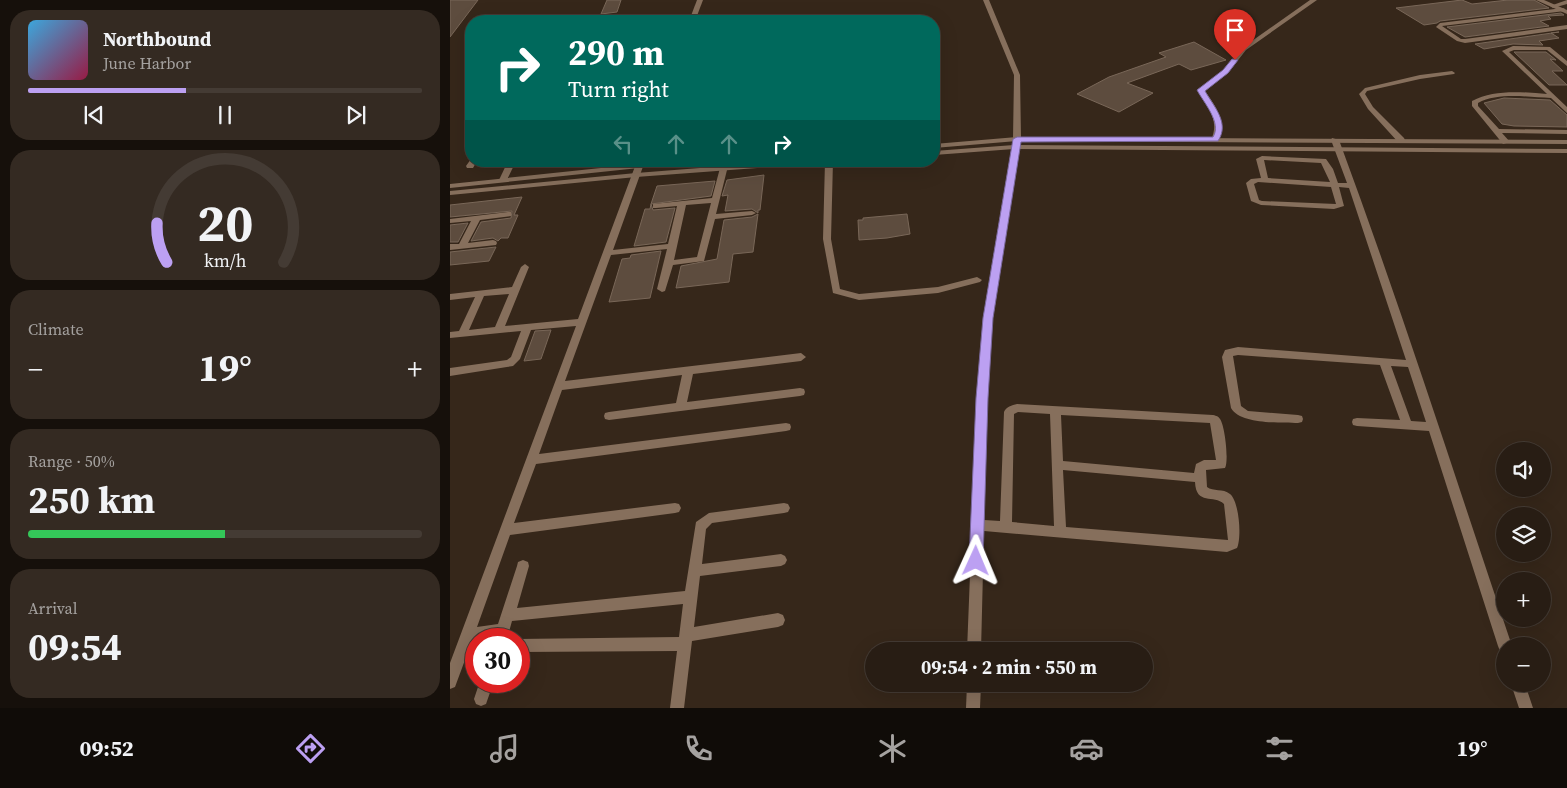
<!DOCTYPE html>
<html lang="en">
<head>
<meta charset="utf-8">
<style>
	body { margin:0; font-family:"Source Serif 4",serif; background:#342a22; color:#f1f3f6; height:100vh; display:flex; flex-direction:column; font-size:19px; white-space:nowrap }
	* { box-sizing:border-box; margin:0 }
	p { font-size:16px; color:#a5a2a0 }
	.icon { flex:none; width:28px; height:28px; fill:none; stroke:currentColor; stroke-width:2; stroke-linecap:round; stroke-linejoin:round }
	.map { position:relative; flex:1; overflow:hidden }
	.side { display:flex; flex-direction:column; gap:10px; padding:10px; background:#16100b; width:450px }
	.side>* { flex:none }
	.banner { position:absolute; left:15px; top:15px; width:475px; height:152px; border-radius:20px; box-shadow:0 5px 20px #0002,0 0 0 1px #443b34; background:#00695c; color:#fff; overflow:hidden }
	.fabs { position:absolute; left:1046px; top:442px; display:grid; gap:10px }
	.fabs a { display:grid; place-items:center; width:55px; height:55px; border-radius:50%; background:#281d14; box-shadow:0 5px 20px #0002,0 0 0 1px #443b34; font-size:25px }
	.speed { position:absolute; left:15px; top:628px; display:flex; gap:10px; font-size:25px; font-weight:700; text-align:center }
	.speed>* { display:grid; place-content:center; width:65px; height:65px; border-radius:50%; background:#281d14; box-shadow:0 5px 20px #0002,0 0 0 1px #443b34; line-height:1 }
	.speed .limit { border:8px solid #d22; background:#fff; color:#111 }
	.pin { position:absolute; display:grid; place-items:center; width:42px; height:42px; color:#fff; margin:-51px -21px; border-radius:50% 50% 50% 0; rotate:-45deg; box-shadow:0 0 5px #0007 }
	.pin .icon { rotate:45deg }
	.me { position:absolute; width:55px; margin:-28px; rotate:1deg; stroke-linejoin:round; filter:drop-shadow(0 0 4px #0008) }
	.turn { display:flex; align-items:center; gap:18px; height:105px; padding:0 20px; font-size:22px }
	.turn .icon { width:65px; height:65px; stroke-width:2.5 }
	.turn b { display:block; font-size:35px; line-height:42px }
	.lanes { display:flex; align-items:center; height:48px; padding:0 20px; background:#0003; justify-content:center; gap:25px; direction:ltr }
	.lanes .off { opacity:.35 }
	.big { font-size:38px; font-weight:700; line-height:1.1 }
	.side .card { flex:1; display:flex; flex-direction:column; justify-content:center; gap:8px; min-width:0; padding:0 18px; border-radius:20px; background:#342a22 }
	.side .dial { align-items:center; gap:0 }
	.dial svg { height:130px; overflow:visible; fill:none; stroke:#443b34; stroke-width:7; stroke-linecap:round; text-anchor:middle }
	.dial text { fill:#f1f3f6; stroke:none }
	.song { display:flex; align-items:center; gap:15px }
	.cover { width:60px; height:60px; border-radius:8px; background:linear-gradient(135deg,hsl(200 70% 55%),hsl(340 70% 35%)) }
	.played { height:5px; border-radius:2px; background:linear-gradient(90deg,#bca0f2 40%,#443b34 40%) }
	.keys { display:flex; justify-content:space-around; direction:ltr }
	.heat { display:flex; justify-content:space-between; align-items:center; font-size:28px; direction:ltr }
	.charge { height:8px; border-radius:4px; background:linear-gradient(90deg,#34c759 50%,#443b34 0) }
	.trip { position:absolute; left:415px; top:642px; width:288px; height:50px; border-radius:25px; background:#281d14; box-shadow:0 5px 20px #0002,0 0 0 1px #443b34; font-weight:700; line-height:50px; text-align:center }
	.menu { display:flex; height:80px; justify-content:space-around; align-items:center; background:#100c08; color:#a5a2a0 }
	.menu .icon { width:35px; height:35px }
	.menu .active { color:#bca0f2 }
	.menu b { font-size:22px; color:#f1f3f6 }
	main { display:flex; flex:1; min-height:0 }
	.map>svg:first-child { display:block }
	.building { fill:#5d4c3e; stroke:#796758 }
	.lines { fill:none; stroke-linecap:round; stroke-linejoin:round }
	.minor { fill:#866f5c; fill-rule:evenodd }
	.tertiary { fill:#866f5c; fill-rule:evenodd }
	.route { fill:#bca0f2; stroke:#7a689d }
</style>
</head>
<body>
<main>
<section class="side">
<div class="card">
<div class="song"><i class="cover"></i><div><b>Northbound</b><p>June Harbor</p></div></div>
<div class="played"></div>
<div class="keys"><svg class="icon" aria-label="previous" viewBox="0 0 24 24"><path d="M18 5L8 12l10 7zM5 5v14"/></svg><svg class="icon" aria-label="pause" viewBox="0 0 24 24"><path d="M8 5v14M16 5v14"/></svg><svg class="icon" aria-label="next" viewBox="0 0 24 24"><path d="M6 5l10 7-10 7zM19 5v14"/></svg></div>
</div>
<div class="card dial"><svg viewBox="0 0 100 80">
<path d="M14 69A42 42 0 1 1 86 69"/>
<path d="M14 69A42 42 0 0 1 8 45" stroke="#bca0f2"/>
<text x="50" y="56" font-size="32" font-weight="700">20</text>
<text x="50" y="72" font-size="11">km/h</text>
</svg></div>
<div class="card"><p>Climate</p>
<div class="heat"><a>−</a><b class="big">19°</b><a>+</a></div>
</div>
<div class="card"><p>Range · 50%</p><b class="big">250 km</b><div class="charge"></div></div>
<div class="card"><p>Arrival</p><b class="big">09:54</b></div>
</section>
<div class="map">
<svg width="1117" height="708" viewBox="0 0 1117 708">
	<rect width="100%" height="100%" fill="#36271a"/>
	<g class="building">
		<path d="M0,0H28L0,37Z"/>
		<path d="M157,0H171L167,12L151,14Z"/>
		<path d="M1012,0L1022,4L1058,0H1084L1099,8L990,21L987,23L974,25L946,8Z"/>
		<path d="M1111,13L1114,15L1098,16L1101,19L1090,21L1099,26L1015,37L997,27Z"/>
		<path d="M1109,32L1101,33L1109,38L1089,41L1093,45L1063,44L1034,49L1025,44Z"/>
		<path d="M744,42L776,60L741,70L729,64L677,83L703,93L669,112L627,94L659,77L716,57L709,53Z"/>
		<path d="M1064,52H1096L1106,60L1100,59L1113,71H1102L1117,85H1099Z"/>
		<path d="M1054,98L1100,100L1117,115V127L1064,126L1052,124L1034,103Z"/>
		<path d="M314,175L310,210H308V213L302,209L275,211L278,195L272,196L277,180Z"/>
		<path d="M265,181L261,196L201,204L207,186Z"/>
		<path d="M72,197L64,215H68L58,238H51L48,241L43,238L21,241L31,222L61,218L62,211L0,217V205Z"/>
		<path d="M201,204L203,210L225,208L216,242L184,246L195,209H200Z"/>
		<path d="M308,214L303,252L283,254L279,282L226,288L231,266L267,259L274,220L302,217Z"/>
		<path d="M457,214L460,234L437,238L409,240L408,220H413V218Z"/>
		<path d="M18,223L8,242H0V225Z"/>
		<path d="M46,247L39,261L0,265V252Z"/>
		<path d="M211,251L200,298L159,302L172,259L180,258L181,255Z"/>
		<path d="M101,330L91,359L74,361L85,331Z"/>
	</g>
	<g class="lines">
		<g class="minor">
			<path d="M247,0H253L245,21H239Z"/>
			<path d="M533,0H539L570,75L571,139L543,318L537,398L534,520L550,521L554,412C556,407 562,405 567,404L763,415C767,416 768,416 770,419C775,426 779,461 775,468L756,470L757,487C763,492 773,488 780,494C789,501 792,537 787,548L777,552L534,531L531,651H517L527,398L533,318L563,139L564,75ZM568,412L600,414L604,526L562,522L564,414ZM611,415L760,423L766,460H754L746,464L744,473L613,461ZM613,470L745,482C746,506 764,494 774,504L778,540L616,527Z"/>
			<path d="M860,0H867L796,50L778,73L755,91C766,107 778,123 768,142H762L761,140C770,121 758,106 748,91L749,90L774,71L792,48Z"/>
			<path d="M1117,0V4L1103,8L1100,6Z"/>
			<path d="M1113,8L1115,9V11L992,26L1011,39H1015L1117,25V29L1015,43L1007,41L986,27L990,23Z"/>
			<path d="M1063,46L1100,47L1117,61V66L1097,50H1064L1059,52L1117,107V113L1101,98C1078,97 1048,92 1028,103V106L1049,129L1117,130V134L1052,133L1060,142L1053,144L1022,106V101C1044,89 1072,92 1097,94L1052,51Z"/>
			<path d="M1002,71L1005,73L1004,74L970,79L917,91L915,94L923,107L954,138L955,140L951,142H948L918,109L909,94L915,88L970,75Z"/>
			<path d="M882,138L889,140C951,307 1005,477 1062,646H1055V653L1050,651L1048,646L979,431L907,426L903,425L902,422L903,419L907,418L950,420L930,365L788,355L783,356L791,406L798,411L848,415L852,416L853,419L852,422L848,423C830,422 791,425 781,408L772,357L775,350L788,347L956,360L899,188L889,187L894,206L884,209L811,205L801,201L796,183L801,179L811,178L806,159L812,156L876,159L883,169L888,183H897L881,140ZM814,160L871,163L880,182L818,178ZM808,182L881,187L886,204L812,201L809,200L804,184ZM941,366L958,367L976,422L961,421Z"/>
			<path d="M21,159V161H27L23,168H17L16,166Z"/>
			<path d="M58,161H66L56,182H50L49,180Z"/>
			<path d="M187,161H195L163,250L218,244L227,206L206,208H203V204L262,198L270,168H276L277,170L266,214L302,211L306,213L302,215L265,219L254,261L223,265L215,291L212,292L207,289L217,249L161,255L115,381L351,353L356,357L351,361L243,374L237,402L350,388L354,389L355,392L354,395L350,396L159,420L155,419L154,416L155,413L159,412L226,403L232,375L112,390L89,454L336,423L340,424L341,427L340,430L336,431L86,464L64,523L225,503L229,504L231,508L229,512L225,513L60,535L27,627L48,624L67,566L68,562L73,560L78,562L79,566L67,608L235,591L246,522L259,513L334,503L338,504L340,508L338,512L334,513L262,523L256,529L252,564L331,554L335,556L337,560L335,564L331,566L250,576L244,627L328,613L333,615L335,620L333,625L328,627L242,641L234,708H220L227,651L69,652V639H67L229,637L233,604L62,621L57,639H26V641H22L5,687L0,689V663L126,326L81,330L70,359L63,366L0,376V368L57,360L61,357L71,331L0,338V332L9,331L25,297L0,300V294L62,287L71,267L75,264L79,267L55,326L128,319ZM261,203L247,257L224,260L236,205ZM59,294L45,327L19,330L34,296Z"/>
			<path d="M375,161H383L381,239L390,289L409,294L488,287L527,277L532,280L530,282L488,293L409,300L383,293L373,239Z"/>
			<path d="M58,212H61V216L30,220L18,243L43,240L46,241L47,243L46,245L0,250V244H9L21,221L0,223V219Z"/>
			<path d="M30,681H44L36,704L31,706L26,704L24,699Z"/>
			<path d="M517,684H531L530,708H516Z"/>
			<path d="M1061,684H1075L1083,708H1069Z"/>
		</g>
		<g class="tertiary">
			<path d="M1086,0H1094L1117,10V14Z"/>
			<path d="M567,137L1117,140V144L567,141L484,148V144Z"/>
			<path d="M564,145L1117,149V153L564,149L484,155V151Z"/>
			<path d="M228,161H272L268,163L189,168L0,188V184L189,164Z"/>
			<path d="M340,161H377L373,163L186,177L0,195V191L186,173Z"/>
		</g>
	</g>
	<path class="route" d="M782,59L788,60L778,73L755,91C764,107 780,123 768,141L571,142L543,318L538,398L533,561L531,565L526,567L521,565L519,561L526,398L533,318L563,139L567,137H763C772,123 754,103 747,90L773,70Z"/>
</svg>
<div class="fabs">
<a><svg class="icon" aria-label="sound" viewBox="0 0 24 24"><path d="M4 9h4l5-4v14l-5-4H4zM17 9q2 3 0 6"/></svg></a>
<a><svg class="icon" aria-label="layers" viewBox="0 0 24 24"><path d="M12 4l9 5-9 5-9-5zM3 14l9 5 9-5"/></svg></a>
<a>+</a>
<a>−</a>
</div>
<div class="speed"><div class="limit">30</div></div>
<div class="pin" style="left:785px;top:60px;background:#d93025"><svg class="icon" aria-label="arrive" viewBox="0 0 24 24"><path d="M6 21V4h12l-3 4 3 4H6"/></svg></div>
<svg class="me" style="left:526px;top:561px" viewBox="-20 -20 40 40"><path d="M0-17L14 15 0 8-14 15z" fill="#bca0f2" stroke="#fff" stroke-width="4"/></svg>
<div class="trip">09:54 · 2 min · 550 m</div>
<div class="banner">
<div class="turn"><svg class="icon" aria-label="right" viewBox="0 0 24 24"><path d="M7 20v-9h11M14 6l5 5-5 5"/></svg><div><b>290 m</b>Turn right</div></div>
<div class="lanes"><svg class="icon off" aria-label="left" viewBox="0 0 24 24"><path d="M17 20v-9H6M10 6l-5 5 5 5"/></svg><svg class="icon off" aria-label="ahead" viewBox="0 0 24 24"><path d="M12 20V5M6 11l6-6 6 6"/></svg><svg class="icon off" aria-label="ahead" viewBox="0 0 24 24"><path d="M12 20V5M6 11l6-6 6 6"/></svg><svg class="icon" aria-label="right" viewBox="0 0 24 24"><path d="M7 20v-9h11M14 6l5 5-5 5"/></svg></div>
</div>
</div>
</main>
<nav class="menu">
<b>09:52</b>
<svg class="icon active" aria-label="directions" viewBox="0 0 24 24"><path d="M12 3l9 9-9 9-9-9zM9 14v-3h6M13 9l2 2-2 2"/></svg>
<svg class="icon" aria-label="music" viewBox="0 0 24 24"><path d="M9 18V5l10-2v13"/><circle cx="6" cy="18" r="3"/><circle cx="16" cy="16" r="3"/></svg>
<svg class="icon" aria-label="phone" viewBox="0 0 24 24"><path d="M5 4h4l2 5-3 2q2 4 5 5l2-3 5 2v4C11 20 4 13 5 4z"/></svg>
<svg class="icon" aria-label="climate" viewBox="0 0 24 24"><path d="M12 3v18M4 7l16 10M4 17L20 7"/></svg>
<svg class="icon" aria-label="car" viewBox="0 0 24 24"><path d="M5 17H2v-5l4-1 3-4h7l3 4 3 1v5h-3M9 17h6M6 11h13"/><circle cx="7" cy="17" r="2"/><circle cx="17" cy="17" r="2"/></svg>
<svg class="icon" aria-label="filters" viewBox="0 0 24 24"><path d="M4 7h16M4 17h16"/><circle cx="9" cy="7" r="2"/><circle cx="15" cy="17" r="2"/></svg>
<b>19°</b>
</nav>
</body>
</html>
